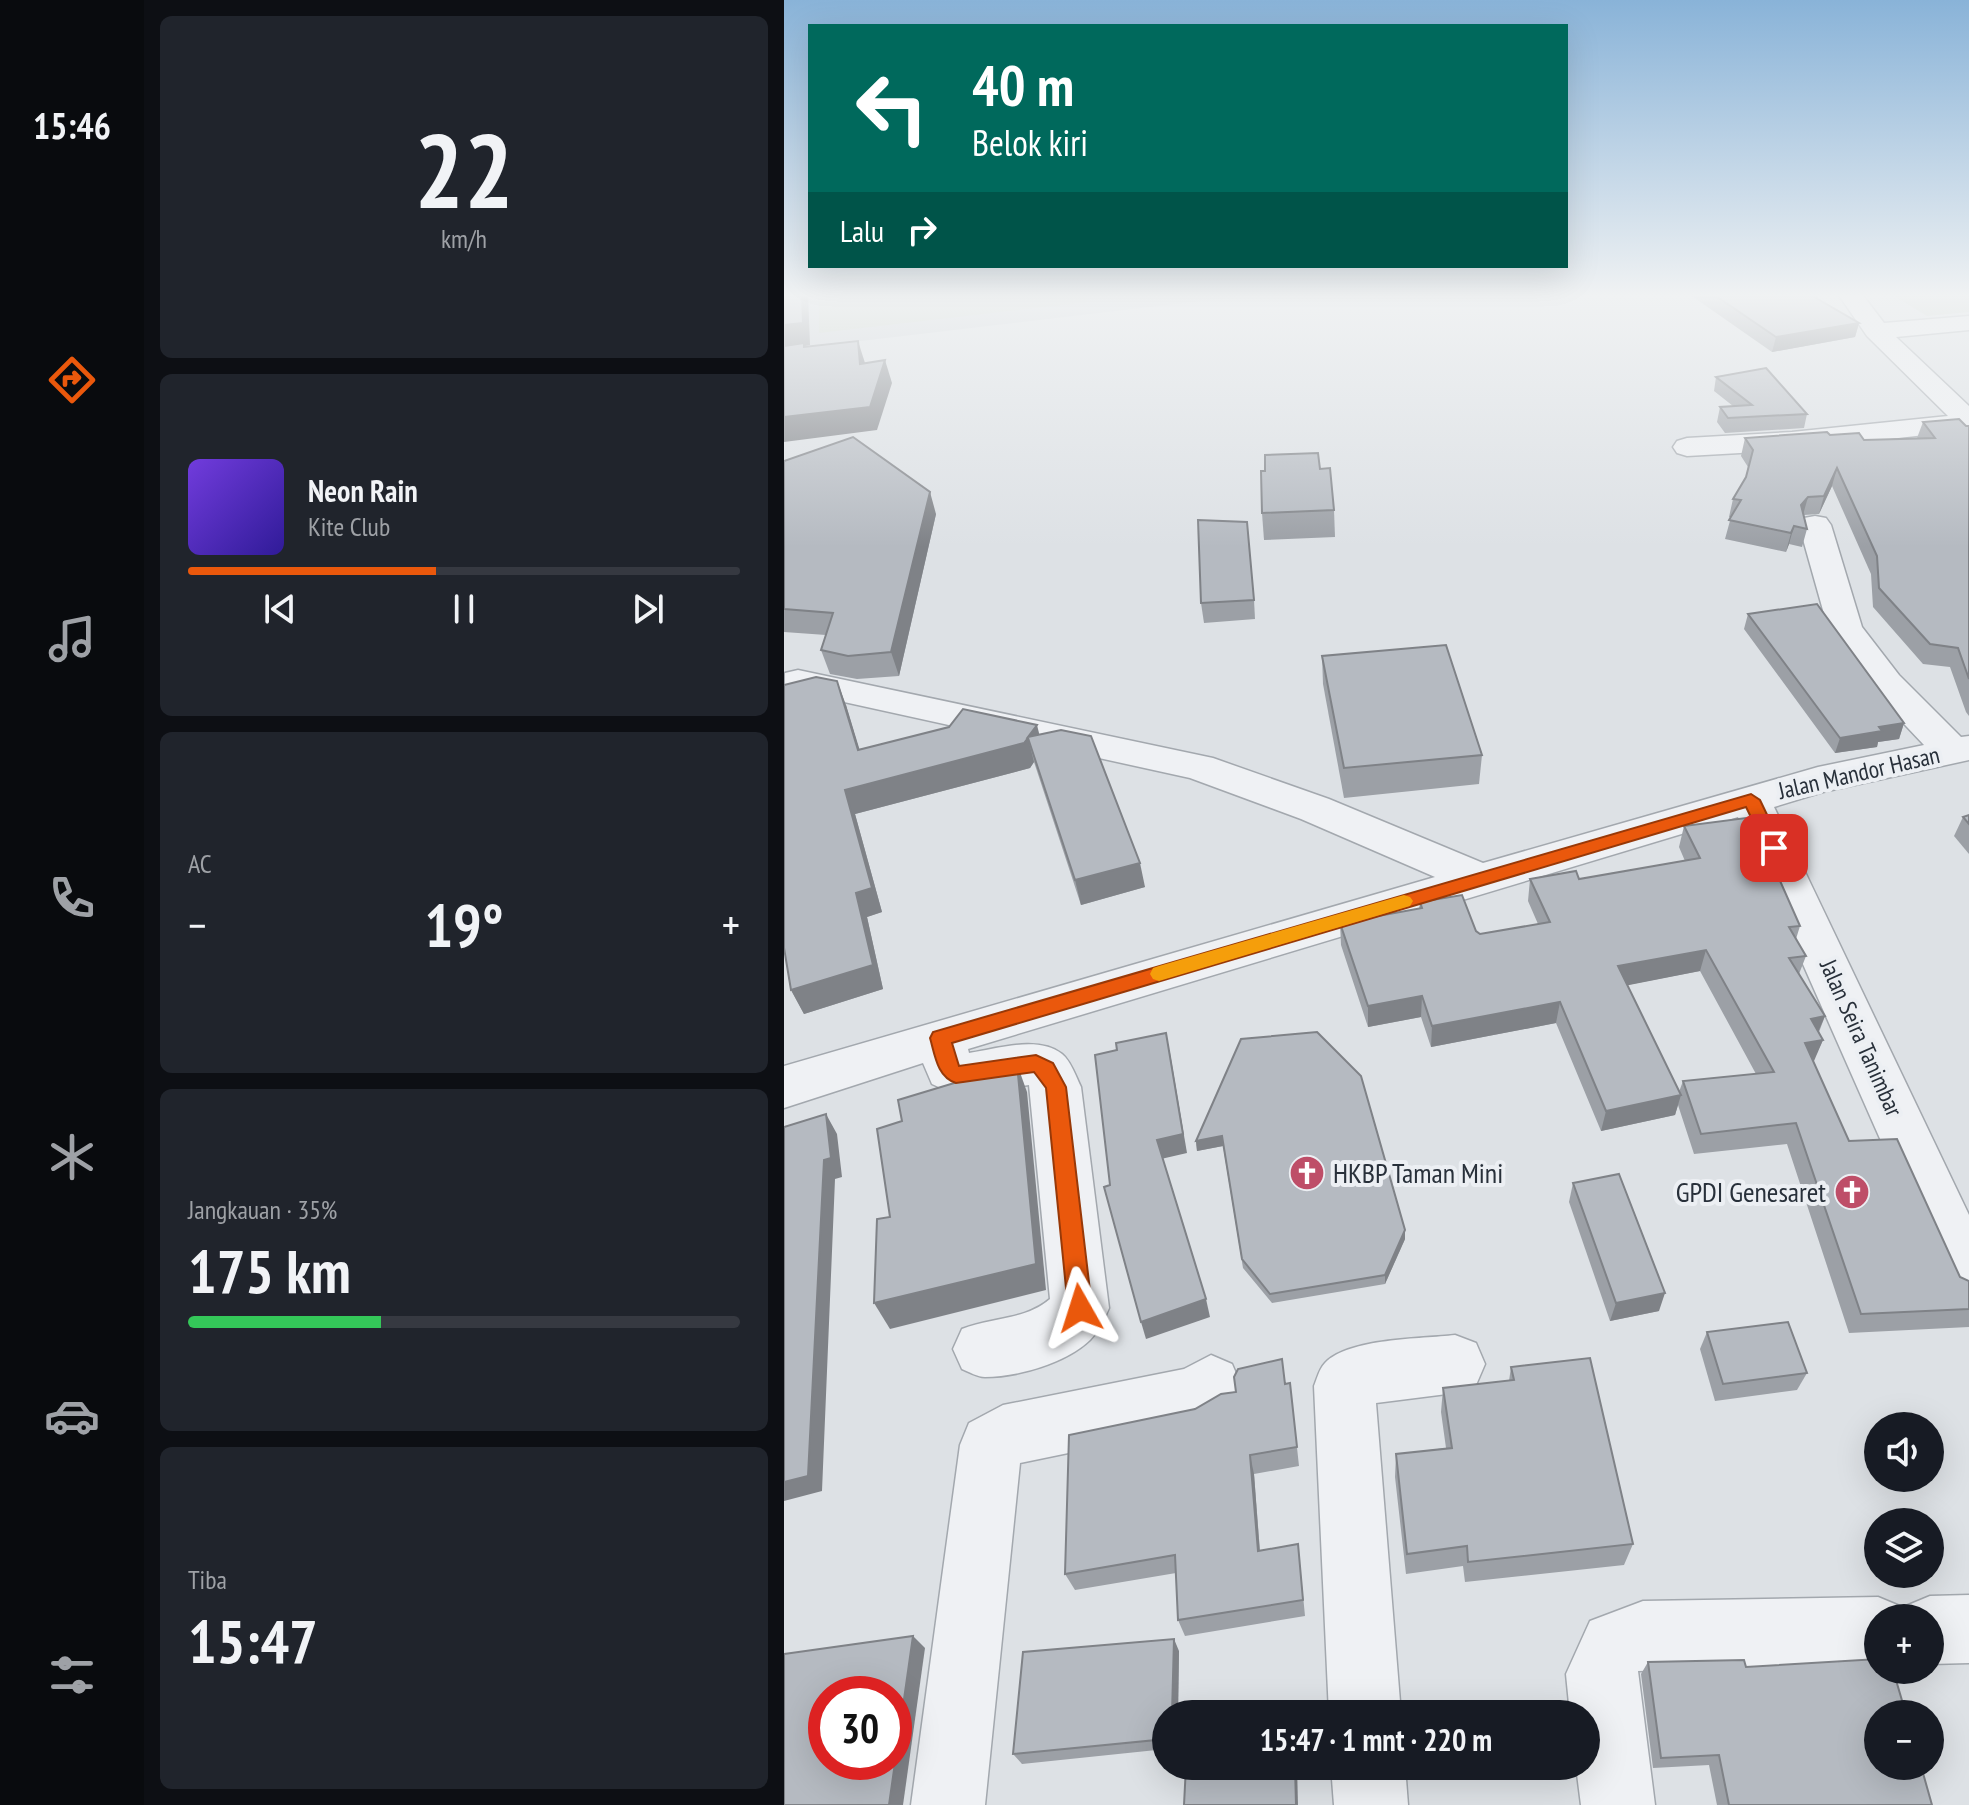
<!DOCTYPE html>
<html lang="id">
<head>
<meta charset="utf-8">
<style>
	body { margin:0; font-family:"PT Sans Narrow",sans-serif; background:#20242c; color:#f1f3f6; height:100vh; display:flex; flex-direction:column; font-size:30px; white-space:nowrap }
	* { box-sizing:border-box; margin:0 }
	p { font-size:26px; color:#9ea1a6 }
	.icon { flex:none; width:44px; height:44px; fill:none; stroke:currentColor; stroke-width:2; stroke-linecap:round; stroke-linejoin:round }
	.map { position:relative; flex:1; overflow:hidden }
	.sheet { display:flex; flex-direction:column; gap:16px; padding:16px; background:#0d0f14; width:640px }
	.sheet>* { flex:none }
	.top-card { position:absolute; left:24px; top:24px; width:760px; height:244px; border-radius:0px; box-shadow:0 8px 32px #0002; background:#00695c; color:#fff; overflow:hidden }
	.controls { position:absolute; left:1080px; top:1412px; display:grid; gap:16px }
	.controls a { display:grid; place-items:center; width:80px; height:80px; border-radius:50%; background:#171b24; box-shadow:0 8px 32px #0002; font-size:40px }
	.speed { position:absolute; left:24px; top:1676px; display:flex; gap:16px; font-size:40px; font-weight:700; text-align:center }
	.speed>* { display:grid; place-content:center; width:104px; height:104px; border-radius:50%; background:#171b24; box-shadow:0 8px 32px #0002; line-height:1 }
	.speed .limit { border:12px solid #d22; background:#fff; color:#111 }
	.pin { position:absolute; display:grid; place-items:center; width:68px; height:68px; color:#fff; margin:-34px; border-radius:16px; box-shadow:0 4px 12px #0006 }
	.me { position:absolute; width:88px; margin:-44px; rotate:354deg; stroke-linejoin:round; filter:drop-shadow(0 0 6px #0008) }
	.turn { display:flex; align-items:center; gap:28px; height:168px; padding:0 32px; font-size:36px }
	.turn .icon { width:104px; height:104px; stroke-width:2.5 }
	.turn b { display:block; font-size:56px; line-height:68px }
	.then { display:flex; align-items:center; height:76px; padding:0 32px; background:#0003; gap:16px; font-size:30px }
	.big { font-size:60px; font-weight:700; line-height:1.1 }
	.sheet .tile { flex:1; display:flex; flex-direction:column; justify-content:center; gap:12px; min-width:0; padding:0 28px; border-radius:12px; background:#20242c }
	.sheet .dial { align-items:center; gap:0 }
	.dial b { font-size:104px; line-height:1 }
	.song { display:flex; align-items:center; gap:24px }
	.cover { width:96px; height:96px; border-radius:12px; background:linear-gradient(135deg,hsl(260 70% 55%),hsl(250 70% 35%)) }
	.played { height:8px; border-radius:4px; background:linear-gradient(90deg,#ea580c 45%,#363941 45%) }
	.keys { display:flex; justify-content:space-around; direction:ltr }
	.heat { display:flex; justify-content:space-between; align-items:center; font-size:44px; direction:ltr }
	.charge { height:12px; border-radius:6px; background:linear-gradient(90deg,#34c759 35%,#363941 0) }
	.trip { position:absolute; left:368px; top:1700px; width:448px; height:80px; border-radius:40px; background:#171b24; box-shadow:0 8px 32px #0002; font-weight:700; line-height:80px; text-align:center }
	main { display:flex; flex:1; min-height:0 }
	.menu { display:flex; flex-direction:column; width:144px; justify-content:space-around; align-items:center; background:#090b0e; color:#9ea1a6 }
	.menu .icon { width:56px; height:56px }
	.menu .selected { color:#ea580c }
	.menu b { font-size:36px; color:#f1f3f6 }
	.map>svg:first-child { display:block }
	.built { fill:#cbd0d6 }
	.green { fill:#c4cebf }
	.lines { fill:none; stroke-linecap:round; stroke-linejoin:round }
	.minor-casing { stroke:#a3a8ae; stroke-width:3 }
	.minor { fill:#eff1f4; fill-rule:evenodd }
	.wall { fill:#9ca0a6; fill-rule:evenodd }
	.shaded-wall { fill:#7f8287 }
	.building { fill:#b5bac1; stroke:#7f8287; stroke-width:2; fill-rule:evenodd }
	.route { fill:#ea580c; stroke:#983908; stroke-width:2 }
	.slow { fill:#f59e0b }
	.labels { text-anchor:middle; stroke-width:8; stroke-linejoin:round; paint-order:stroke }
	.street-label { font-size:24px; fill:#28303a; stroke:#eceff3 }
	.near-poi-label { font-size:28px; fill:#28303a; stroke:#eceff3; text-anchor:start }
</style>
</head>
<body>
<main>
<nav class="menu">
<b>15:46</b>
<svg class="icon selected" aria-label="directions" viewBox="0 0 24 24"><path d="M12 3l9 9-9 9-9-9zM9 14v-3h6M13 9l2 2-2 2"/></svg>
<svg class="icon" aria-label="music" viewBox="0 0 24 24"><path d="M9 18V5l10-2v13"/><circle cx="6" cy="18" r="3"/><circle cx="16" cy="16" r="3"/></svg>
<svg class="icon" aria-label="phone" viewBox="0 0 24 24"><path d="M5 4h4l2 5-3 2q2 4 5 5l2-3 5 2v4C11 20 4 13 5 4z"/></svg>
<svg class="icon" aria-label="climate" viewBox="0 0 24 24"><path d="M12 3v18M4 7l16 10M4 17L20 7"/></svg>
<svg class="icon" aria-label="car" viewBox="0 0 24 24"><path d="M5 17H2v-5l4-1 3-4h7l3 4 3 1v5h-3M9 17h6M6 11h13"/><circle cx="7" cy="17" r="2"/><circle cx="17" cy="17" r="2"/></svg>
<svg class="icon" aria-label="filters" viewBox="0 0 24 24"><path d="M4 7h16M4 17h16"/><circle cx="9" cy="7" r="2"/><circle cx="15" cy="17" r="2"/></svg>
</nav>
<section class="sheet">
<div class="tile dial"><b>22</b><p>km/h</p></div>
<div class="tile">
<div class="song"><i class="cover"></i><div><b>Neon Rain</b><p>Kite Club</p></div></div>
<div class="played"></div>
<div class="keys"><svg class="icon" aria-label="previous" viewBox="0 0 24 24"><path d="M18 5L8 12l10 7zM5 5v14"/></svg><svg class="icon" aria-label="pause" viewBox="0 0 24 24"><path d="M8 5v14M16 5v14"/></svg><svg class="icon" aria-label="next" viewBox="0 0 24 24"><path d="M6 5l10 7-10 7zM19 5v14"/></svg></div>
</div>
<div class="tile"><p>AC</p>
<div class="heat"><a>−</a><b class="big">19°</b><a>+</a></div>
</div>
<div class="tile"><p>Jangkauan · 35%</p><b class="big">175 km</b><div class="charge"></div></div>
<div class="tile"><p>Tiba</p><b class="big">15:47</b></div>
</section>
<div class="map">
<svg width="1185" height="1805" viewBox="0 0 1185 1805">
	<rect width="100%" height="100%" fill="#dde1e5"/>
	<path class="built" d="M0,294H476L0,350Z"/>
	<g class="green">
		<path d="M35,294H301L304,302L35,333Z"/>
		<path d="M1107,294H1185V312L1143,316Z"/>
	</g>
	<g class="lines">
		<defs>
			<g id="minor">
				<path d="M1054,294H1078L1100,323L1185,316V330L1112,337L1185,406V430L1008,450L903,456L893,453L889,447L893,441L903,438L1008,432L1164,416L1083,336Z"/>
				<path d="M1031,516L1042,518L1047,525L1078,627L1115,675L1177,737L1185,736V760L1039,792L990,807L1185,1215V1302L1165,1295L954,817L184,1049L185,1053C212,1049 255,1035 278,1054C287,1061 292,1077 297,1087L325,1308C320,1320 315,1331 306,1340C282,1363 234,1377 201,1377C194,1377 185,1372 178,1369L169,1349L178,1329C208,1317 242,1320 266,1299L245,1085L172,1095L148,1084L139,1063L0,1108V1066L651,877L517,819L406,778L1,689V673L14,670L429,758L545,799L699,863L1034,767L1140,745L1089,691L1044,628L1015,525L1020,518Z"/>
				<path d="M671,1335L692,1343L701,1364L692,1385L671,1393L592,1403L617,1714H545L530,1386C533,1379 535,1369 541,1363C565,1338 637,1339 671,1335Z"/>
				<path d="M427,1355L448,1364L457,1385C447,1408 438,1417 415,1426L236,1463L201,1805H127L176,1445L185,1423L219,1405L400,1369Z"/>
				<path d="M1185,1595V1663L1146,1664V1618H1094V1665L854,1671L871,1805H797L792,1766H802V1714H786L782,1674L806,1621L859,1601L1094,1597L1118,1607L1120,1610L1122,1606L1146,1596Z"/>
				<path d="M547,1766H621L624,1805H550Z"/>
			</g>
		</defs>
		<use href="#minor" class="minor-casing"/>
		<use href="#minor" class="minor"/>
	</g>
	<g class="wall">
		<path d="M905,294H1034L1033,299L1075,323L1071,337L988,352Z"/>
		<path d="M932,377L1023,414L1020,428L941,433L933,422L936,407L949,406L930,391Z"/>
		<path d="M1139,422L1185,426V716L1182,712L1166,667L1139,664L1089,607L1087,574L1048,486L1035,514L1020,515L1023,529L1018,547L1005,544L1002,552L941,539L947,517H945L949,499L962,477L964,467L957,456L961,438L1046,435L1080,440L1133,438Z"/>
		<path d="M0,461L152,514L115,676L73,679L46,674L37,650L42,635L0,632Z"/>
		<path d="M536,469L550,510L551,537L480,540L478,513L481,471Z"/>
		<path d="M470,600L471,619L420,623L417,603Z"/>
		<path d="M964,614L1120,723L1115,739L1094,742L1093,747L1051,753L960,629Z"/>
		<path d="M538,656L698,755L695,784L560,798L539,684Z"/>
		<path d="M62,705L75,749L256,735L361,887L297,905L250,762L246,768L71,814L98,912L83,917L99,989L20,1014L7,990Z"/>
		<path d="M1185,815V854L1170,836L1179,817Z"/>
		<path d="M900,826L1016,926L1012,939L1022,956L1015,974L1041,1016L1035,1032L1039,1040L1029,1061L1065,1141L1176,1277L1185,1281V1327L1065,1333L1003,1144L910,1154L894,1105L891,1115L817,1131L772,1023L647,1047L637,1017L584,1027L557,945L556,923L635,909L636,902L696,934L754,924L744,901L746,879H795L901,861L895,847ZM916,971L972,1074L899,1081L895,1092L843,985Z"/>
		<path d="M457,1039L621,1239L601,1284L488,1303L459,1268L439,1146L413,1151L412,1141Z"/>
		<path d="M789,1183L875,1311L826,1321L785,1202Z"/>
		<path d="M923,1332L1023,1373L1013,1390L931,1401L916,1349Z"/>
		<path d="M727,1367L849,1544L840,1565L681,1582L679,1566L622,1574L611,1477L612,1454L662,1448L657,1412L659,1388L725,1381Z"/>
		<path d="M506,1383L515,1466L470,1474L476,1551L514,1544L521,1616L401,1636L394,1620L392,1573L291,1590L281,1574L411,1409Z"/>
		<path d="M395,1651L394,1714H382V1749L238,1764L229,1754Z"/>
		<path d="M864,1662L962,1667L1148,1805H933L925,1765L869,1768L857,1674Z"/>
	</g>
	<g class="shaded-wall">
		<path d="M18,294H24L26,345L21,346L27,366L0,349V325Z"/>
		<path d="M1075,323L1071,337L988,352L992,337Z"/>
		<path d="M74,341L81,363L76,364Z"/>
		<path d="M101,360L108,383L93,430L0,442V417Z"/>
		<path d="M1053,468L1048,486L1035,514L1040,496Z"/>
		<path d="M146,492L152,514L115,676L107,652Z"/>
		<path d="M1024,497L1019,515L1017,505Z"/>
		<path d="M1010,526L1005,544L1002,552L1007,533Z"/>
		<path d="M53,681L62,705L83,774L74,750Z"/>
		<path d="M1120,723L1115,739L1094,742L1093,747L1051,753L1056,738L1095,727Z"/>
		<path d="M253,725L259,749L244,737Z"/>
		<path d="M244,738L250,762L246,768L71,814L98,912L83,917L99,989L20,1014L7,990L72,893L61,790Z"/>
		<path d="M356,863L361,887L297,905L291,880Z"/>
		<path d="M922,950L916,971L830,988L834,966Z"/>
		<path d="M638,996L637,1017L584,1027V1006Z"/>
		<path d="M776,1002L772,1023L647,1047L648,1026Z"/>
		<path d="M1041,1016L1032,1037L1027,1019Z"/>
		<path d="M1039,1040L1030,1061L1013,1064L1021,1043Z"/>
		<path d="M386,1053L403,1153L377,1159L373,1140Z"/>
		<path d="M233,1064L243,1092L262,1290L106,1329L90,1303Z"/>
		<path d="M897,1095L891,1115L817,1131L822,1111Z"/>
		<path d="M42,1114L53,1134L58,1177L51,1179L38,1491L0,1501V1482Z"/>
		<path d="M438,1136L439,1146L413,1151L412,1141Z"/>
		<path d="M621,1230V1239L601,1284V1275Z"/>
		<path d="M881,1293L875,1311L826,1321L832,1303Z"/>
		<path d="M422,1299L426,1317L362,1339L357,1322Z"/>
		<path d="M466,1455L470,1474L477,1568L474,1551Z"/>
		<path d="M129,1636L141,1648L119,1805H105Z"/>
		<path d="M390,1639L395,1651L394,1714H388Z"/>
		<path d="M511,1766H513L514,1805H512Z"/>
	</g>
	<g class="building">
		<path d="M0,294H18L19,323L0,325Z"/>
		<path d="M929,294H1025L1075,323L992,337Z"/>
		<path d="M74,341L76,364L101,360L86,407L0,417V346L20,343V347Z"/>
		<path d="M982,368L1023,414L944,418L936,407L968,405L932,377Z"/>
		<path d="M1175,419L1182,426H1185V679L1174,648L1146,644L1095,588L1093,556L1053,468L1040,496L1024,497L1017,505L1023,529L1010,526L1007,533L945,520L957,500L949,499L962,477L969,450L961,438L1043,432L1046,435L1075,433L1080,440L1151,438L1139,422Z"/>
		<path d="M69,437L146,492L107,652L64,656L37,650L49,613L0,609V461Z"/>
		<path d="M534,453L536,469L546,468L550,510L478,513L477,471H481V455Z"/>
		<path d="M414,520L463,522L470,600L417,603Z"/>
		<path d="M1033,604L1120,723L1095,727L1098,731L1056,738L964,614Z"/>
		<path d="M662,645L698,755L560,768L538,656Z"/>
		<path d="M32,677L53,681L74,750L165,727L179,709L253,725L244,737L277,730L307,736L356,863L291,880L244,738L240,743L61,790L88,888L72,893L89,965L7,990L0,948V685Z"/>
		<path d="M1185,815V824L1179,817Z"/>
		<path d="M962,818L989,865L1016,926L1005,927L1022,956L1005,958L1041,1016L1027,1019L1039,1040L1021,1043L1065,1141L1113,1139L1176,1277L1185,1281V1309L1077,1314L1012,1123L917,1134L899,1081L990,1072L922,950L834,966L897,1095L822,1111L776,1002L648,1026L638,996L584,1006L556,923L638,908L636,902L678,895L692,931L696,934L766,922L746,879L792,871L795,879L916,858L900,826Z"/>
		<path d="M533,1032L577,1076L621,1230L601,1275L486,1294L458,1259L438,1136L412,1141L457,1039Z"/>
		<path d="M382,1033L399,1134L373,1140L422,1299L357,1322L320,1187L326,1185L311,1055L333,1050L332,1043Z"/>
		<path d="M233,1064L252,1264L90,1303L93,1219L106,1217L93,1129L118,1121L114,1100Z"/>
		<path d="M42,1114L47,1158L40,1160L24,1476L0,1482V1127Z"/>
		<path d="M835,1174L881,1293L832,1303L789,1183Z"/>
		<path d="M1004,1322L1023,1373L939,1384L923,1332Z"/>
		<path d="M806,1358L849,1544L684,1562L683,1546L623,1554L612,1454L668,1448L659,1388L730,1380L727,1367Z"/>
		<path d="M498,1359L501,1384L506,1383L513,1447L466,1455L474,1551L514,1544L519,1600L394,1620L391,1555L281,1574L285,1435L411,1409L437,1394L452,1392L450,1377L454,1369Z"/>
		<path d="M129,1636L105,1805H0V1654ZM42,1694H110V1762H42Z"/>
		<path d="M390,1639L388,1714H382V1739L229,1754L239,1652Z"/>
		<path d="M1094,1659V1670H1109L1122,1714H1094V1766H1137L1148,1805H945L935,1755L877,1758L864,1662L960,1660L962,1667Z"/>
		<path d="M402,1766H511L512,1805H400Z"/>
	</g>
	<linearGradient id="sky" x2="0" y2="1"><stop stop-color="#89b3d8"/><stop offset="0.54" stop-color="#f0f2f3"/><stop offset="1" stop-color="#f0f2f3" stop-opacity="0"/></linearGradient>
	<rect width="1185" height="547" fill="url(#sky)"/>
	<path class="route" d="M967,794L976,800L999,848L996,852H984L962,807L168,1043L175,1066L252,1055L269,1063L282,1087L308,1308L304,1316L296,1319L287,1316L284,1308L262,1088L250,1072L172,1083C153,1077 151,1055 146,1038L149,1032Z"/>
	<path class="slow" d="M620,895L626,897L629,901L626,906L375,981L369,979L366,974L369,968L375,966Z"/>
	<defs>
		<symbol id="church-disc" viewBox="-11 -11 22 22"><circle r="9.5" fill="#be4e68" stroke="#eceff3"/><path d="M-1.2-6h2.4v3.5h3.3v2.4h-3.3V6h-2.4V-.1h-3.3v-2.4h3.3Z" fill="#fff"/></symbol>
	</defs>
	<g fill-rule="evenodd">
		<use href="#church-disc" x="503" y="1153" width="40" height="40"/>
		<use href="#church-disc" x="1048" y="1172" width="40" height="40"/>
	</g>
	<g class="labels">
		<g class="street-label">
			<text transform="translate(1075 773) rotate(-13)" y="8">Jalan Mandor Hasan</text>
			<text transform="translate(1077 1038) rotate(66)" y="8">Jalan Seira Tanimbar</text>
		</g>
		<g class="near-poi-label">
			<text x="549" y="1183">HKBP Taman Mini</text>
			<text x="1042" y="1202" text-anchor="end">GPDI Genesaret</text>
		</g>
	</g>
</svg>
<div class="controls">
<a><svg class="icon" aria-label="sound" viewBox="0 0 24 24"><path d="M4 9h4l5-4v14l-5-4H4zM17 9q2 3 0 6"/></svg></a>
<a><svg class="icon" aria-label="layers" viewBox="0 0 24 24"><path d="M12 4l9 5-9 5-9-5zM3 14l9 5 9-5"/></svg></a>
<a>+</a>
<a>−</a>
</div>
<div class="speed"><div class="limit">30</div></div>
<div class="pin" style="left:990px;top:848px;background:#d93025"><svg class="icon" aria-label="arrive" viewBox="0 0 24 24"><path d="M6 21V4h12l-3 4 3 4H6"/></svg></div>
<svg class="me" style="left:296px;top:1308px" viewBox="-20 -20 40 40"><path d="M0-17L14 15 0 8-14 15z" fill="#ea580c" stroke="#fff" stroke-width="4"/></svg>
<div class="trip">15:47 · 1 mnt · 220 m</div>
<div class="top-card">
<div class="turn"><svg class="icon" aria-label="left" viewBox="0 0 24 24"><path d="M17 20v-9H6M10 6l-5 5 5 5"/></svg><div><b>40 m</b>Belok kiri</div></div>
<div class="then">Lalu<svg class="icon" aria-label="right" viewBox="0 0 24 24"><path d="M7 20v-9h11M14 6l5 5-5 5"/></svg></div>
</div>
</div>
</main>
</body>
</html>
